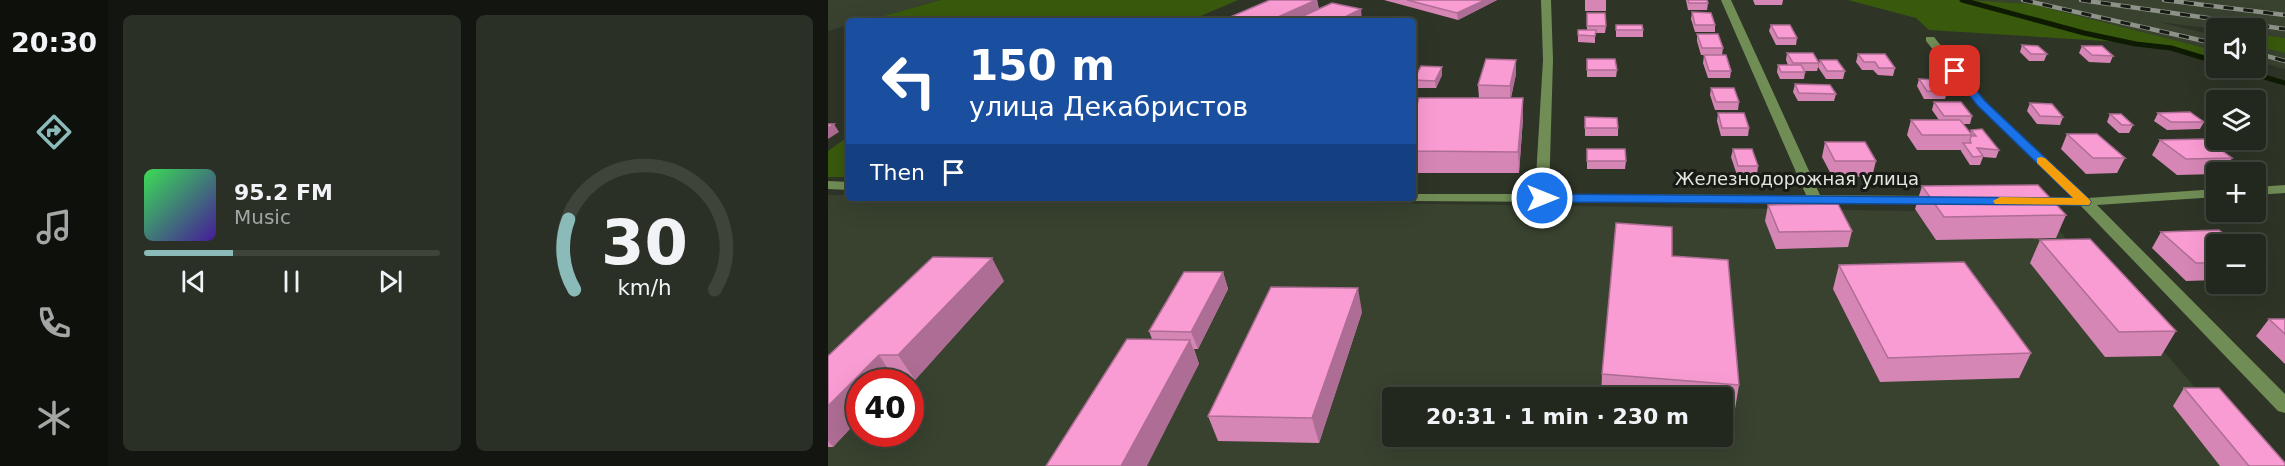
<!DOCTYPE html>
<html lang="en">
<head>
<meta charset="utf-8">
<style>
	body { margin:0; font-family:"DejaVu Sans",sans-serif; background:#2a3026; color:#f1f3f6; height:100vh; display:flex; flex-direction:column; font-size:22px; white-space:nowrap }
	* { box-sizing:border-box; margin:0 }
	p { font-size:20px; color:#a2a6a4 }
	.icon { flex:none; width:33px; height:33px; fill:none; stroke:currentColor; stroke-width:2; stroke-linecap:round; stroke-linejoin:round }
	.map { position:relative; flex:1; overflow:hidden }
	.drawer { display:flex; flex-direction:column; gap:15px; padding:15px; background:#131610; width:720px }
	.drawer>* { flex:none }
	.banner { position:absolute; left:18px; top:18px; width:570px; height:183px; border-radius:6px; box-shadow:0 6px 24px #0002,0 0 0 2px #3f443b; background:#1a4fa0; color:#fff; overflow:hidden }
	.tools { position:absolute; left:1378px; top:18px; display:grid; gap:12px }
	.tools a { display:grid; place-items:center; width:60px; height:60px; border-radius:6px; background:#22281d; box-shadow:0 6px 24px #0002,0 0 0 2px #3f443b; font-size:30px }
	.speed { position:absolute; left:18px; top:369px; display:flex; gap:12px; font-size:30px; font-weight:700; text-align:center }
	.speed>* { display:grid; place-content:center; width:78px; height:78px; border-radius:50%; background:#22281d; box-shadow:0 6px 24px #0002,0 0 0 2px #3f443b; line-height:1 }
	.speed .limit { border:9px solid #d22; background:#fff; color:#111 }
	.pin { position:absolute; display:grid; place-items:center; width:51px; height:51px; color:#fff; margin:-26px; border-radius:12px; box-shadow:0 3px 9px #0006 }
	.me { position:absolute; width:66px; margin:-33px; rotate:90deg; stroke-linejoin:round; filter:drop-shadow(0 0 4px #0008) }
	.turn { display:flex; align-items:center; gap:21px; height:126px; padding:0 24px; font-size:27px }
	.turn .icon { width:78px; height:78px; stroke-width:2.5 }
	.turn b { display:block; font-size:42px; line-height:51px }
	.then { display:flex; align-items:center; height:57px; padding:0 24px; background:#0003; gap:12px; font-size:22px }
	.drawer .widget { flex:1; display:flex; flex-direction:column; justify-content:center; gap:9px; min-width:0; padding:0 21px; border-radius:9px; background:#2a3026 }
	.drawer .dial { align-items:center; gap:0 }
	.dial svg { height:156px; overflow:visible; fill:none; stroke:#3f443b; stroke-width:7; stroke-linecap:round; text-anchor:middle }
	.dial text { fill:#f1f3f6; stroke:none }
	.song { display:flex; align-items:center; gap:18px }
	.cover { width:72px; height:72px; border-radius:9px; background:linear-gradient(135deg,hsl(130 70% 55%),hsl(260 70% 35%)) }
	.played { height:6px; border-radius:3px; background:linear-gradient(90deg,#8bbbb9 30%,#3f443b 30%) }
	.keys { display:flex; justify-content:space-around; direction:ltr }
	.drawer .tiles { flex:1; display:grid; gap:15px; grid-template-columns:repeat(2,1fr) }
	.trip { position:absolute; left:554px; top:387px; width:351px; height:60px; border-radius:6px; background:#22281d; box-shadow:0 6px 24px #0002,0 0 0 2px #3f443b; font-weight:800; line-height:60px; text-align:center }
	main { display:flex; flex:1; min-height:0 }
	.tabs { display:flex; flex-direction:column; width:108px; justify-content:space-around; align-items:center; background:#0e100c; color:#a2a6a4 }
	.tabs .icon { width:42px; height:42px }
	.tabs .selected { color:#8bbbb9 }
	.tabs b { font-size:27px; color:#f1f3f6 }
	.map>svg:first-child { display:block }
	.built { fill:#38422f; fill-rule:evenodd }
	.green { fill:#395a0d }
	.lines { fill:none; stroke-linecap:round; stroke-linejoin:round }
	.stream { stroke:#0e1a01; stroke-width:5 }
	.minor { fill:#718d56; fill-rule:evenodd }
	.rail-casing { stroke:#8d9388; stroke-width:4.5 }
	.rail { stroke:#181b15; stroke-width:3; stroke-dasharray:10; stroke-linecap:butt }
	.wall { fill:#d686b5 }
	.shaded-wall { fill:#ae6d94 }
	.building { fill:#f99cd3; stroke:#ae6d94; stroke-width:1.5 }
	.route { fill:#1a73e8; stroke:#114b97; stroke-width:1.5 }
	.slow { fill:#f59e0b }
	.labels { text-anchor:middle; stroke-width:6; stroke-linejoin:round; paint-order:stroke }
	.street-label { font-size:18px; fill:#e1e6dd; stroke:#181b15 }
</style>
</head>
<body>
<main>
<nav class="tabs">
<b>20:30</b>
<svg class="icon selected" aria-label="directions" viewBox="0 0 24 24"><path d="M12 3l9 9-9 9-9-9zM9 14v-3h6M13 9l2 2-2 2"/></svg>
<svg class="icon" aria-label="music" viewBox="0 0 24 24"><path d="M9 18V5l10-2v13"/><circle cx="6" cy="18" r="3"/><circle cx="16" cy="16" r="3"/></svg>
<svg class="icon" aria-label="phone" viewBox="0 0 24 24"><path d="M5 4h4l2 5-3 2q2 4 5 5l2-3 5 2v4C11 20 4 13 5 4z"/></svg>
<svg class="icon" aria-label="climate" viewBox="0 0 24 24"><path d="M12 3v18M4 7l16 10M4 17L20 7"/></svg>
</nav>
<section class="drawer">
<div class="tiles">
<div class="widget">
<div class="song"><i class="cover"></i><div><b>95.2 FM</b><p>Music</p></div></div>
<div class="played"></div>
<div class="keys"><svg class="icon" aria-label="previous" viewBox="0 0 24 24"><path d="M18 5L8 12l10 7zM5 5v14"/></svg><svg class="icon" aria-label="pause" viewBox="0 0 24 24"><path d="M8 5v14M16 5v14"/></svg><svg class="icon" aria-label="next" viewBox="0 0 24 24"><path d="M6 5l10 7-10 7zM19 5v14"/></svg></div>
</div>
<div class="widget dial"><svg viewBox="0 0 100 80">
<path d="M14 69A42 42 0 1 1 86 69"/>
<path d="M14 69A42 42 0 0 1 11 33" stroke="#8bbbb9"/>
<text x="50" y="56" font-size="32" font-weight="700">30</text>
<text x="50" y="72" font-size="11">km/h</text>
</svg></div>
</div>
</section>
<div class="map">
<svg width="1457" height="466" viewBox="0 0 1457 466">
	<rect width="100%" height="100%" fill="#2e3527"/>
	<g class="built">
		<path d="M0,0H113L37,21H21V25L0,31Z"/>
		<path d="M1142,0H1457V38L1428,34V28L1389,29L1330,22L1389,36V51L1203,4Z"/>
		<path d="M1428,46L1457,53V69L1428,61Z"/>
		<path d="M0,195H21V198H203L1216,213L1435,466H0ZM32,382H82V434H32ZM564,398H894V436H564Z"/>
	</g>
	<g class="green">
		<path d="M113,0H410L361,21H37Z"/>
		<path d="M1020,0H1142L1203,4L1389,51V59L1340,45L1101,30L1088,18Z"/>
		<path d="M1428,34L1457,38V53L1428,46Z"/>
		<path d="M21,136V177H0V151Z"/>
	</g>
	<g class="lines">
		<g class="stream">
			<path d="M1134,0L1256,33L1308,44L1343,48L1389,62"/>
			<path d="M1406,68L1457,83"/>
		</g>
		<g class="minor">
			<path d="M713,0H723L725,60L721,194L978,195L893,0H903L992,195L1110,196L1117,200L1110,204L580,201L578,198H585V194H707L715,60Z"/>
			<path d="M1098,37H1106L1157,101L1260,198L1389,189V197L1269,205L1457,394V413L1450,411L1253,206L1201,204L1199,201L1201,198L1206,197H1244L1149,105L1098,41Z"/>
			<path d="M0,181L21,182V190L0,189Z"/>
			<path d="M1457,185V193L1428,195V187Z"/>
		</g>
		<defs>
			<g id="rail">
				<path d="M1195,0L1389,44"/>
				<path d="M1253,0L1457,29"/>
				<path d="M1336,0L1457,15"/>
				<path d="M1428,53L1457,61"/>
			</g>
		</defs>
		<use href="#rail" class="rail-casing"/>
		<use href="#rail" class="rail"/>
	</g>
	<g class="wall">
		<path d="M442,0H489L491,9L537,21H402V17Z"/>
		<path d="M556,0H669L630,20Z"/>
		<rect x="757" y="0" width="21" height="11"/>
		<path d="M858,0H879L880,3L879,10H860Z"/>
		<path d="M925,0H955L954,5H927Z"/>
		<path d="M864,12L887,25V32H867L863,19Z"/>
		<path d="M759,13L778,26L777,33H767V43L750,42V30H759Z"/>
		<path d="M788,25L815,30V37H788Z"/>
		<path d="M943,25L969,38L968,45H948L941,31Z"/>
		<path d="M869,34L895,48L894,55H873L869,41Z"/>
		<path d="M1194,45L1219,54L1216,61H1201L1192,52Z"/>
		<path d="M1254,46L1285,56L1282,63L1261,62L1251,53Z"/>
		<path d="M959,53L991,63L989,71H977V72L976,79H952L949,72L950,65H960L958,60Z"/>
		<path d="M1030,54L1067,68L1065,76L1050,75L1045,70H1034L1028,62Z"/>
		<path d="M876,55L903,71L902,78H880L875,63Z"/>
		<path d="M759,59L789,70L788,77H759Z"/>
		<path d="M688,60V74L683,98H695V118L691,173H585V118L651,98L650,85Z"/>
		<path d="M992,60L1017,71L1015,79H998L990,67Z"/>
		<path d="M614,67V75L608,88H587L586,80Z"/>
		<path d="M1091,79L1119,92L1117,99H1096L1089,86Z"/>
		<path d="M967,84L1008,94L1006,101H970L965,92Z"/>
		<path d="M883,88L911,102L910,110H887L882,95Z"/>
		<path d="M1106,102L1144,116L1142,124H1135L1142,133L1143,130L1171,150L1168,158L1155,157L1152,165H1142L1133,151V150H1089L1079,135L1083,120H1111L1104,110Z"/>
		<path d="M1202,103L1235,117L1232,125L1209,124L1199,111Z"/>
		<path d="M890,113L921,128L920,136H893L889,121Z"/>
		<path d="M1330,113L1376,122L1372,129L1339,130L1326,121Z"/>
		<path d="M1282,114L1305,125L1301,133H1291L1279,122Z"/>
		<path d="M757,117L790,128V136H757Z"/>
		<path d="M1239,134L1297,158L1289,173L1258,174L1233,149Z"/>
		<path d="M1332,140L1404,158L1396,172H1389V174L1349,175L1324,155Z"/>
		<path d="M997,142L1048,161L1044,177L1004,176L994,157Z"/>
		<path d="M759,149L798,161L797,169H759Z"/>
		<path d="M905,149L930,166L929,175H909L903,157Z"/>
		<path d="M1094,186L1238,215L1228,238L1108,240L1087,209Z"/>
		<path d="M940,205L1024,231L1020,247L948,249L937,221Z"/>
		<path d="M1333,232L1389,244V280L1358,281L1324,248Z"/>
		<path d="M1212,240L1348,331L1333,356L1277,357L1202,263Z"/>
		<path d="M844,256L911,385L906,415L894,414V398H773L774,374Z"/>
		<path d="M1011,265L1203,353L1191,378L1052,382L1005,289Z"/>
		<path d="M395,272L400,289L370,349H366L371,364L324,339L321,331Z"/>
		<path d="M176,281L87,380H67L65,382H32V418L5,447H0V356Z"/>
		<path d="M534,312L491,443L390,441L380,416Z"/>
		<path d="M1441,319H1457V364L1428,336Z"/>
		<path d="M1356,388L1457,466H1392L1345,406Z"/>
	</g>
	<g class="shaded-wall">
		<path d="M488,0H489L491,12L471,21H441Z"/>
		<path d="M657,0H669L630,20L629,13Z"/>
		<path d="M533,9L534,21H509Z"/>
		<path d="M688,60V74L682,101V86Z"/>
		<path d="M614,67V75L608,88L607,81Z"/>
		<path d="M695,98V118L691,173L690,152Z"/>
		<path d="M6,124L11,132L0,139V128Z"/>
		<path d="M164,258L176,281L87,380L70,355Z"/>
		<path d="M395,272L400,289L370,349L363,332Z"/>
		<path d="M530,288L534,312L491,443L484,418Z"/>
		<path d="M362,340L371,364L319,466H293Z"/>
		<path d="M51,355L67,380L65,382H32V418L5,447L0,441V406Z"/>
	</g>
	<g class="building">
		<path d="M442,0H488L441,21H416L402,17Z"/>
		<path d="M579,0H657L629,13Z"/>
		<path d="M860,0H879L880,3H861Z"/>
		<path d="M504,3L533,9L509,21H464Z"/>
		<path d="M864,12L883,13L887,25H867Z"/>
		<path d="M759,13H777L778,26H759Z"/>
		<path d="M526,19L537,21H521Z"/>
		<path d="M788,25H814L815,30H788Z"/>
		<path d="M943,25H962L969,38H950Z"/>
		<path d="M750,30H768L767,36L750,35Z"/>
		<path d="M869,34H890L895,48H874Z"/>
		<path d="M1194,45L1210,46L1219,54H1203Z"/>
		<path d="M1254,46H1274L1285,56L1264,55Z"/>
		<path d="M959,53H985L991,63H965Z"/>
		<path d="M1030,54H1057L1067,68H1051L1047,62H1036Z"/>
		<path d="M876,55H898L903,71H881Z"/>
		<path d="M658,59L688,60L682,86L650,85Z"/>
		<path d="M759,59H787L789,70H759Z"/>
		<path d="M992,60H1009L1017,71H999Z"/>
		<path d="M950,65H973L977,72H953Z"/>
		<path d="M593,66L614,67L607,81L586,80Z"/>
		<path d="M1091,79L1111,80L1119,92L1099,91Z"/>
		<path d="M967,84L1002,85L1008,94L971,93Z"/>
		<path d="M883,88H906L911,102H888Z"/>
		<path d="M591,98H695L690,152L585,151V118Z"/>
		<path d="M1106,102H1133L1144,116H1116Z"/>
		<path d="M1202,103L1224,104L1235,117L1212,116Z"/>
		<path d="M1362,112L1376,122H1343L1330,113Z"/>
		<path d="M890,113H916L921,128H894Z"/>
		<path d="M1282,114H1293L1305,125H1294Z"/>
		<path d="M757,117L789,118L790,128H757Z"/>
		<path d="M1083,120H1132L1144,135H1094Z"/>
		<path d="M0,124H6L0,128Z"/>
		<path d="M1154,129L1171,150L1149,148L1155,156L1145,157L1135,143H1143L1142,140L1143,136H1148L1143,130Z"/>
		<path d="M1239,134H1269L1297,158H1265Z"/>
		<path d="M1378,139L1404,158L1358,159L1332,140Z"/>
		<path d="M997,142H1037L1048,161H1007Z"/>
		<path d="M759,149H797L798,161H759Z"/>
		<path d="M905,149H924L930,166H910Z"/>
		<path d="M1210,185L1238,215L1116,217L1094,186Z"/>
		<path d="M1010,204L1024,231L951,232L940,205Z"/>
		<path d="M788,223L844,227V256L900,260L911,385L774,374Z"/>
		<path d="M1391,230L1409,244H1389V263H1368L1333,232Z"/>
		<path d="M1262,239L1348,331L1291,332L1212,240Z"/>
		<path d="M105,257L164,258L70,355H51L0,406V356Z"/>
		<path d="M1136,262L1203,353L1060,358L1011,265Z"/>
		<path d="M356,272H395L363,332L321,331Z"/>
		<path d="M443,287L530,288L484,418L380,416Z"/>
		<path d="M1441,319H1457V334Z"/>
		<path d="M299,339L362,340L293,466H218Z"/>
		<path d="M1356,388H1391L1457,463V466H1421Z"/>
	</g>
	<path class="route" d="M1127,68L1131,69L1157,101L1261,199L1263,202L1261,205L714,202L708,198L714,194L1245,198L1149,105L1122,71Z"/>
	<path class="slow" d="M1213,157L1217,158L1261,199L1263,202L1261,205L1167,204L1165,201L1172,197L1245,198L1209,163V158Z"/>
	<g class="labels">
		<g class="street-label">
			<text x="969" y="185">Железнодорожная улица</text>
		</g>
	</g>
</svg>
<div class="tools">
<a><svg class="icon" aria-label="sound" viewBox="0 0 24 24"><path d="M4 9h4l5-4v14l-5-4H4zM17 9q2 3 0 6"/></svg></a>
<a><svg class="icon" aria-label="layers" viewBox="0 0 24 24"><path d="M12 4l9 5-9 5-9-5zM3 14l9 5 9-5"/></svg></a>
<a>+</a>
<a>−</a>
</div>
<div class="speed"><div class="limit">40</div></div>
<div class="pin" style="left:1127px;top:71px;background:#d93025"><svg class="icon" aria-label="arrive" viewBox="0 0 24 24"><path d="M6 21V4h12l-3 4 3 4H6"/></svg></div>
<svg class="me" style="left:714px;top:198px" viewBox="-20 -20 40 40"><circle r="17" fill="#1a73e8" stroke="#fff" stroke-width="3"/><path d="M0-11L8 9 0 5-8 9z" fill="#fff"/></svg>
<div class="trip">20:31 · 1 min · 230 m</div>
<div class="banner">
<div class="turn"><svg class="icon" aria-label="left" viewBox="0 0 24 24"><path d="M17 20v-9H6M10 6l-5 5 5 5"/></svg><div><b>150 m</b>улица Декабристов</div></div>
<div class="then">Then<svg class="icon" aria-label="arrive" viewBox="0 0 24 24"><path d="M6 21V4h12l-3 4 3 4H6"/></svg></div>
</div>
</div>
</main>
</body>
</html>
